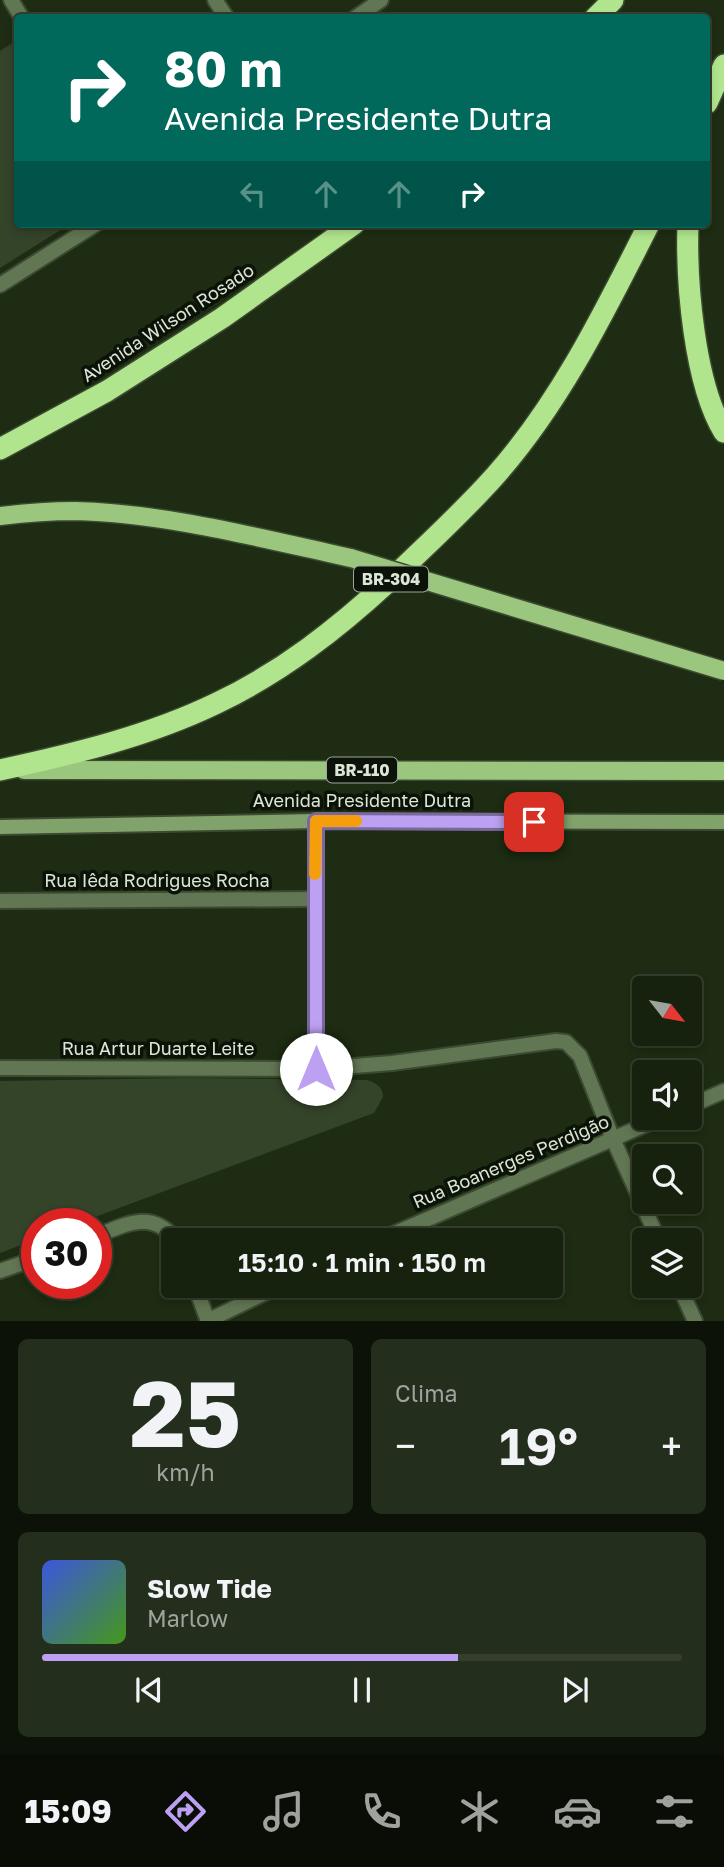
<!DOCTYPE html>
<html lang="pt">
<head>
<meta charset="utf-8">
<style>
	body { margin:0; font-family:"Golos Text",sans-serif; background:#232e1c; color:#f1f3f6; height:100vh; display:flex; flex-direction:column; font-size:26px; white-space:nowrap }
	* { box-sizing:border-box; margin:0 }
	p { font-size:23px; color:#9ea39e }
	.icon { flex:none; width:38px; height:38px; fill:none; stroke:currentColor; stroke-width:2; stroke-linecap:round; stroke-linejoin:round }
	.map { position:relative; height:1321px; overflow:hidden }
	.drawer { display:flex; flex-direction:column; gap:18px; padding:18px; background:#0c1208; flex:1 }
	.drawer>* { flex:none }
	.hud { position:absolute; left:14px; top:14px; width:696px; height:214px; border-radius:7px; box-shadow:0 4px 10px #0003,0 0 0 2px #353e2e; background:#00695c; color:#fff; overflow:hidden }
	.needle { width:46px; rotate:121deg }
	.tools { position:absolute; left:632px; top:976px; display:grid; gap:14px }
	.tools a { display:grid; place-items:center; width:70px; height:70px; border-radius:7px; background:#16210e; box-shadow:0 4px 10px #0003,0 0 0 2px #353e2e; font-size:35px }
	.speed { position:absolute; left:21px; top:1208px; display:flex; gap:14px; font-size:35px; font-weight:700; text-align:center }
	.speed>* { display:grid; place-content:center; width:91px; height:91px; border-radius:50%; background:#16210e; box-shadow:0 4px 10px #0003,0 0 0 2px #353e2e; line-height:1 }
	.speed .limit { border:10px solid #d22; background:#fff; color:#111 }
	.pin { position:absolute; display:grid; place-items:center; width:60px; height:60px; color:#fff; margin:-30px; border-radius:14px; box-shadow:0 4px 10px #0006 }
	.me { position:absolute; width:77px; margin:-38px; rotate:0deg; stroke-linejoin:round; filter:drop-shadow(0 0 5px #0008) }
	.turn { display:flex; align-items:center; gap:24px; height:147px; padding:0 35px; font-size:32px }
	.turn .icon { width:91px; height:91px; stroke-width:2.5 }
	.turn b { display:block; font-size:49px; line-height:60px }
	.lanes { display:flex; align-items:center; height:66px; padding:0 35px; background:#0003; justify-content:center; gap:35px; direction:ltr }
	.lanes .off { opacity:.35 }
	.big { font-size:52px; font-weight:600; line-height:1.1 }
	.drawer .card { flex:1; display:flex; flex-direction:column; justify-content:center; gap:10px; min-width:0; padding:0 24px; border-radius:10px; background:#232e1c }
	.drawer .dial { align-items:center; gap:0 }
	.dial b { font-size:91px; line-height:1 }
	.song { display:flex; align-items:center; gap:21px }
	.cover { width:84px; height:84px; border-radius:10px; background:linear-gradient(135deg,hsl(230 70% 55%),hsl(100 70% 35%)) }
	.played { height:7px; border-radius:4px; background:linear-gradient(90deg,#bca0f2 65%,#353e2e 65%) }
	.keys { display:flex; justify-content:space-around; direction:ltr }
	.heat { display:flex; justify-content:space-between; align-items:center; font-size:38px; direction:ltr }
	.drawer .tiles { flex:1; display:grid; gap:18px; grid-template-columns:1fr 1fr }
	.card:last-child { grid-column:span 2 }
	.trip { position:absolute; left:161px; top:1228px; width:402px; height:70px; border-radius:7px; background:#16210e; box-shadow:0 4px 10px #0003,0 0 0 2px #353e2e; font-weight:600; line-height:70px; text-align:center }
	.tab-bar { display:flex; height:112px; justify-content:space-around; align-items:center; background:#090d06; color:#9ea39e }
	.tab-bar .icon { width:49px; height:49px }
	.tab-bar .selected { color:#bca0f2 }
	.tab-bar b { font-size:32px; color:#f1f3f6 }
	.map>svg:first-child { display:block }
	.green { fill:#344429 }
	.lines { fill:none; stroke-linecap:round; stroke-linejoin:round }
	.street-casing { stroke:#3c4a31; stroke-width:18 }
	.secondary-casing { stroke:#3c4a31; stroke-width:18 }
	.primary-casing { stroke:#3c4a31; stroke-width:21 }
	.highway-casing { stroke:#3c4a31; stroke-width:24 }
	.street { stroke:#617653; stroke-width:14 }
	.secondary { stroke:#81a36b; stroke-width:14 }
	.primary { stroke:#9ac67d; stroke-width:18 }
	.highway { stroke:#b0e58d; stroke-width:21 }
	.primary-bridge-casing { stroke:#3c4a31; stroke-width:21; stroke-linecap:butt }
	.primary-bridge { stroke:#9ac67d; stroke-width:18 }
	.route-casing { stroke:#7a689d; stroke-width:18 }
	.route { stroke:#bca0f2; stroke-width:12 }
	.slow { stroke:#f59e0b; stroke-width:12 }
	.labels { text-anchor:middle; stroke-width:7; stroke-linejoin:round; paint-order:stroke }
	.shield { fill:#0b1207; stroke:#9da698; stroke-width:2 }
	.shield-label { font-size:16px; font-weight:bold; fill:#dce6d6 }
	.street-label { font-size:18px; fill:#dce6d6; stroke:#0b1207 }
</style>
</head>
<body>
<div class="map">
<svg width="724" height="1321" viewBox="0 0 724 1321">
	<rect width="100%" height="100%" fill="#1d2c12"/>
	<g class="green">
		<path d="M17,40L18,224H70L0,268V51Z"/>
		<path d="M185,1078L367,1080C375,1082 384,1088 383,1097L374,1113L79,1223H37V1239L0,1253V1081Z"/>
	</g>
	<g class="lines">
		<defs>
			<g id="street">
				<path d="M11,0L22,18"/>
				<path d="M215,0L227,18"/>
				<path d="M355,18L381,0"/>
				<path d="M0,285L96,224"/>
				<path d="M0,901L315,899"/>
				<path d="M0,1068L316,1069L392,1063L556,1041L566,1042L580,1056L613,1139L659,1241"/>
				<path d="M316,1069V821"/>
				<path d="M690,1106L724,1091"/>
				<path d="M96,1236C127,1224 152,1209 177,1241"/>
				<path d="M377,1241L661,1118"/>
				<path d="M0,1271L37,1258"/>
				<path d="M195,1286L208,1321"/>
				<path d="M679,1286L695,1321"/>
				<path d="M207,1321L279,1286"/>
			</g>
			<path id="secondary" d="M0,827L316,821L724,822"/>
			<g id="primary">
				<path d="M0,516C25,513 50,511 75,511C165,513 264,539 351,558"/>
				<path d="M24,770L724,771"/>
			</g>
			<g id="highway">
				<path d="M595,18L613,0"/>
				<path d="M707,103L724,65"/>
				<path d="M688,224C686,281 694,383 724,432"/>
				<path d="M0,449L107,391L222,318L354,224"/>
				<path d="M0,770C74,754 149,736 217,703C282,672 337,629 389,581C425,547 462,513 495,476C560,403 605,311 649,224"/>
			</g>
		</defs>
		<use href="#street" class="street-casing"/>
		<use href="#secondary" class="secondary-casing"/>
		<use href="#primary" class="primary-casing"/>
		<use href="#highway" class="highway-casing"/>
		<use href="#street" class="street"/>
		<use href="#secondary" class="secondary"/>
		<use href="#primary" class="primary"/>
		<use href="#highway" class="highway"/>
		<defs>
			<path id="primary-bridge" d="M351,558L724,671"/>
		</defs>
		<use href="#primary-bridge" class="primary-bridge-casing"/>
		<use href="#primary-bridge" class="primary-bridge"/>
	</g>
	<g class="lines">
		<defs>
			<path id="route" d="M316,1069V821L534,822"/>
		</defs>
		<use href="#route" class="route-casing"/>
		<use href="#route" class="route"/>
		<path class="slow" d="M315,874L316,821H356"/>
	</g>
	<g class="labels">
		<g class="shield">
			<rect x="354" y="566.5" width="74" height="25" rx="5"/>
			<rect x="327" y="757.5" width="70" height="25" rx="5"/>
		</g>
		<g class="shield-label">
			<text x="391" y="585">BR-304</text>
			<text x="362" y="776">BR-110</text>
		</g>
		<g class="street-label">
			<text transform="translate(168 323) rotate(-33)" y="6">Avenida Wilson Rosado</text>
			<text x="362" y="807">Avenida Presidente Dutra</text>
			<text x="157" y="887">Rua Iêda Rodrigues Rocha</text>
			<text x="158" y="1055">Rua Artur Duarte Leite</text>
			<text transform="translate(511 1162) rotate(-23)" y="6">Rua Boanerges Perdigão</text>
		</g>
	</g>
</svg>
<div class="tools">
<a><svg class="needle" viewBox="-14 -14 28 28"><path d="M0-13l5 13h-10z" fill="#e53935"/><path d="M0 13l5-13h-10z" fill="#9ea39e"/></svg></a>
<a><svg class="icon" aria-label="sound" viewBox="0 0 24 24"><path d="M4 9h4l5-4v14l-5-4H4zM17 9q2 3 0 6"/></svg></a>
<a><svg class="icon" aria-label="search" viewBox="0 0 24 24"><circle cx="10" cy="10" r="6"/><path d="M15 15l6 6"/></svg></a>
<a><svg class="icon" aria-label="layers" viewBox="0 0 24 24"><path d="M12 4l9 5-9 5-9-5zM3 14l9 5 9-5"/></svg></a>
</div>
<div class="speed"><div class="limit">30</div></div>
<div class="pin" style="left:534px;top:822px;background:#d93025"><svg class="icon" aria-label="arrive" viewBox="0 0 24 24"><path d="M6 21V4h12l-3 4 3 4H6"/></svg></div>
<svg class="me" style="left:316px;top:1069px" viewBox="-20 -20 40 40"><circle r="19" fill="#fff"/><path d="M0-13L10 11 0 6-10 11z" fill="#bca0f2"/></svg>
<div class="trip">15:10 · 1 min · 150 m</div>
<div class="hud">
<div class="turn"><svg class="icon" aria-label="right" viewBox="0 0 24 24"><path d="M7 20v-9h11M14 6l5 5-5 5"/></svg><div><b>80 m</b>Avenida Presidente Dutra</div></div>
<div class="lanes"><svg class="icon off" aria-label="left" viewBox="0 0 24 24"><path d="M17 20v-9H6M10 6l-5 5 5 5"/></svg><svg class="icon off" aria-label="ahead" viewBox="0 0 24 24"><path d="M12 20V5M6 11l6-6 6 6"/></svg><svg class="icon off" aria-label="ahead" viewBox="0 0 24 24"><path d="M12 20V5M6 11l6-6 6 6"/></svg><svg class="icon" aria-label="right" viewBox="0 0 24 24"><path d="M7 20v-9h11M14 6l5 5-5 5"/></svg></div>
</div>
</div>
<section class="drawer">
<div class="tiles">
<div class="card dial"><b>25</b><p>km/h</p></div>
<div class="card"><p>Clima</p>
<div class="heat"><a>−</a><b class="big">19°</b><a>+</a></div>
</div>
<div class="card">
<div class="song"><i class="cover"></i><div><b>Slow Tide</b><p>Marlow</p></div></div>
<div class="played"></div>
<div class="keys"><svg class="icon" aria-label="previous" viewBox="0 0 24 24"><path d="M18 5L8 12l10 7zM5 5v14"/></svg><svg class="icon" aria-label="pause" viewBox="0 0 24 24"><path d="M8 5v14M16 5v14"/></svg><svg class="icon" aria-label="next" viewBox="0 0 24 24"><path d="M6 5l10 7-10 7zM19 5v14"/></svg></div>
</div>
</div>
</section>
<nav class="tab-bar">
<b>15:09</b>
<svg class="icon selected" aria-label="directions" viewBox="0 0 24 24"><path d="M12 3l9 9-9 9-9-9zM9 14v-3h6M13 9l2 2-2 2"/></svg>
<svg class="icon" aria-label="music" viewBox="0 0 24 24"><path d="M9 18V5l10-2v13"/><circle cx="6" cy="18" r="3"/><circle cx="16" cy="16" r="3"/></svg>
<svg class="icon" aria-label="phone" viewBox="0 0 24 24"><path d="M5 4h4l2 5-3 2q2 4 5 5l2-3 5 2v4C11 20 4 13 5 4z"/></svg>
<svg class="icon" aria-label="climate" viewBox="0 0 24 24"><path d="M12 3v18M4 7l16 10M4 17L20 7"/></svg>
<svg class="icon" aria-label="car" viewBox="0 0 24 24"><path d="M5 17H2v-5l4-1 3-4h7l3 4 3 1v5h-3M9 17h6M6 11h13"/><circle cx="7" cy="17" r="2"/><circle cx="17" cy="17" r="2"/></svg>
<svg class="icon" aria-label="filters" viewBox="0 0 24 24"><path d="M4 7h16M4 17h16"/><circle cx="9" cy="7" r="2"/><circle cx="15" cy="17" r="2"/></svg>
</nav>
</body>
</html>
